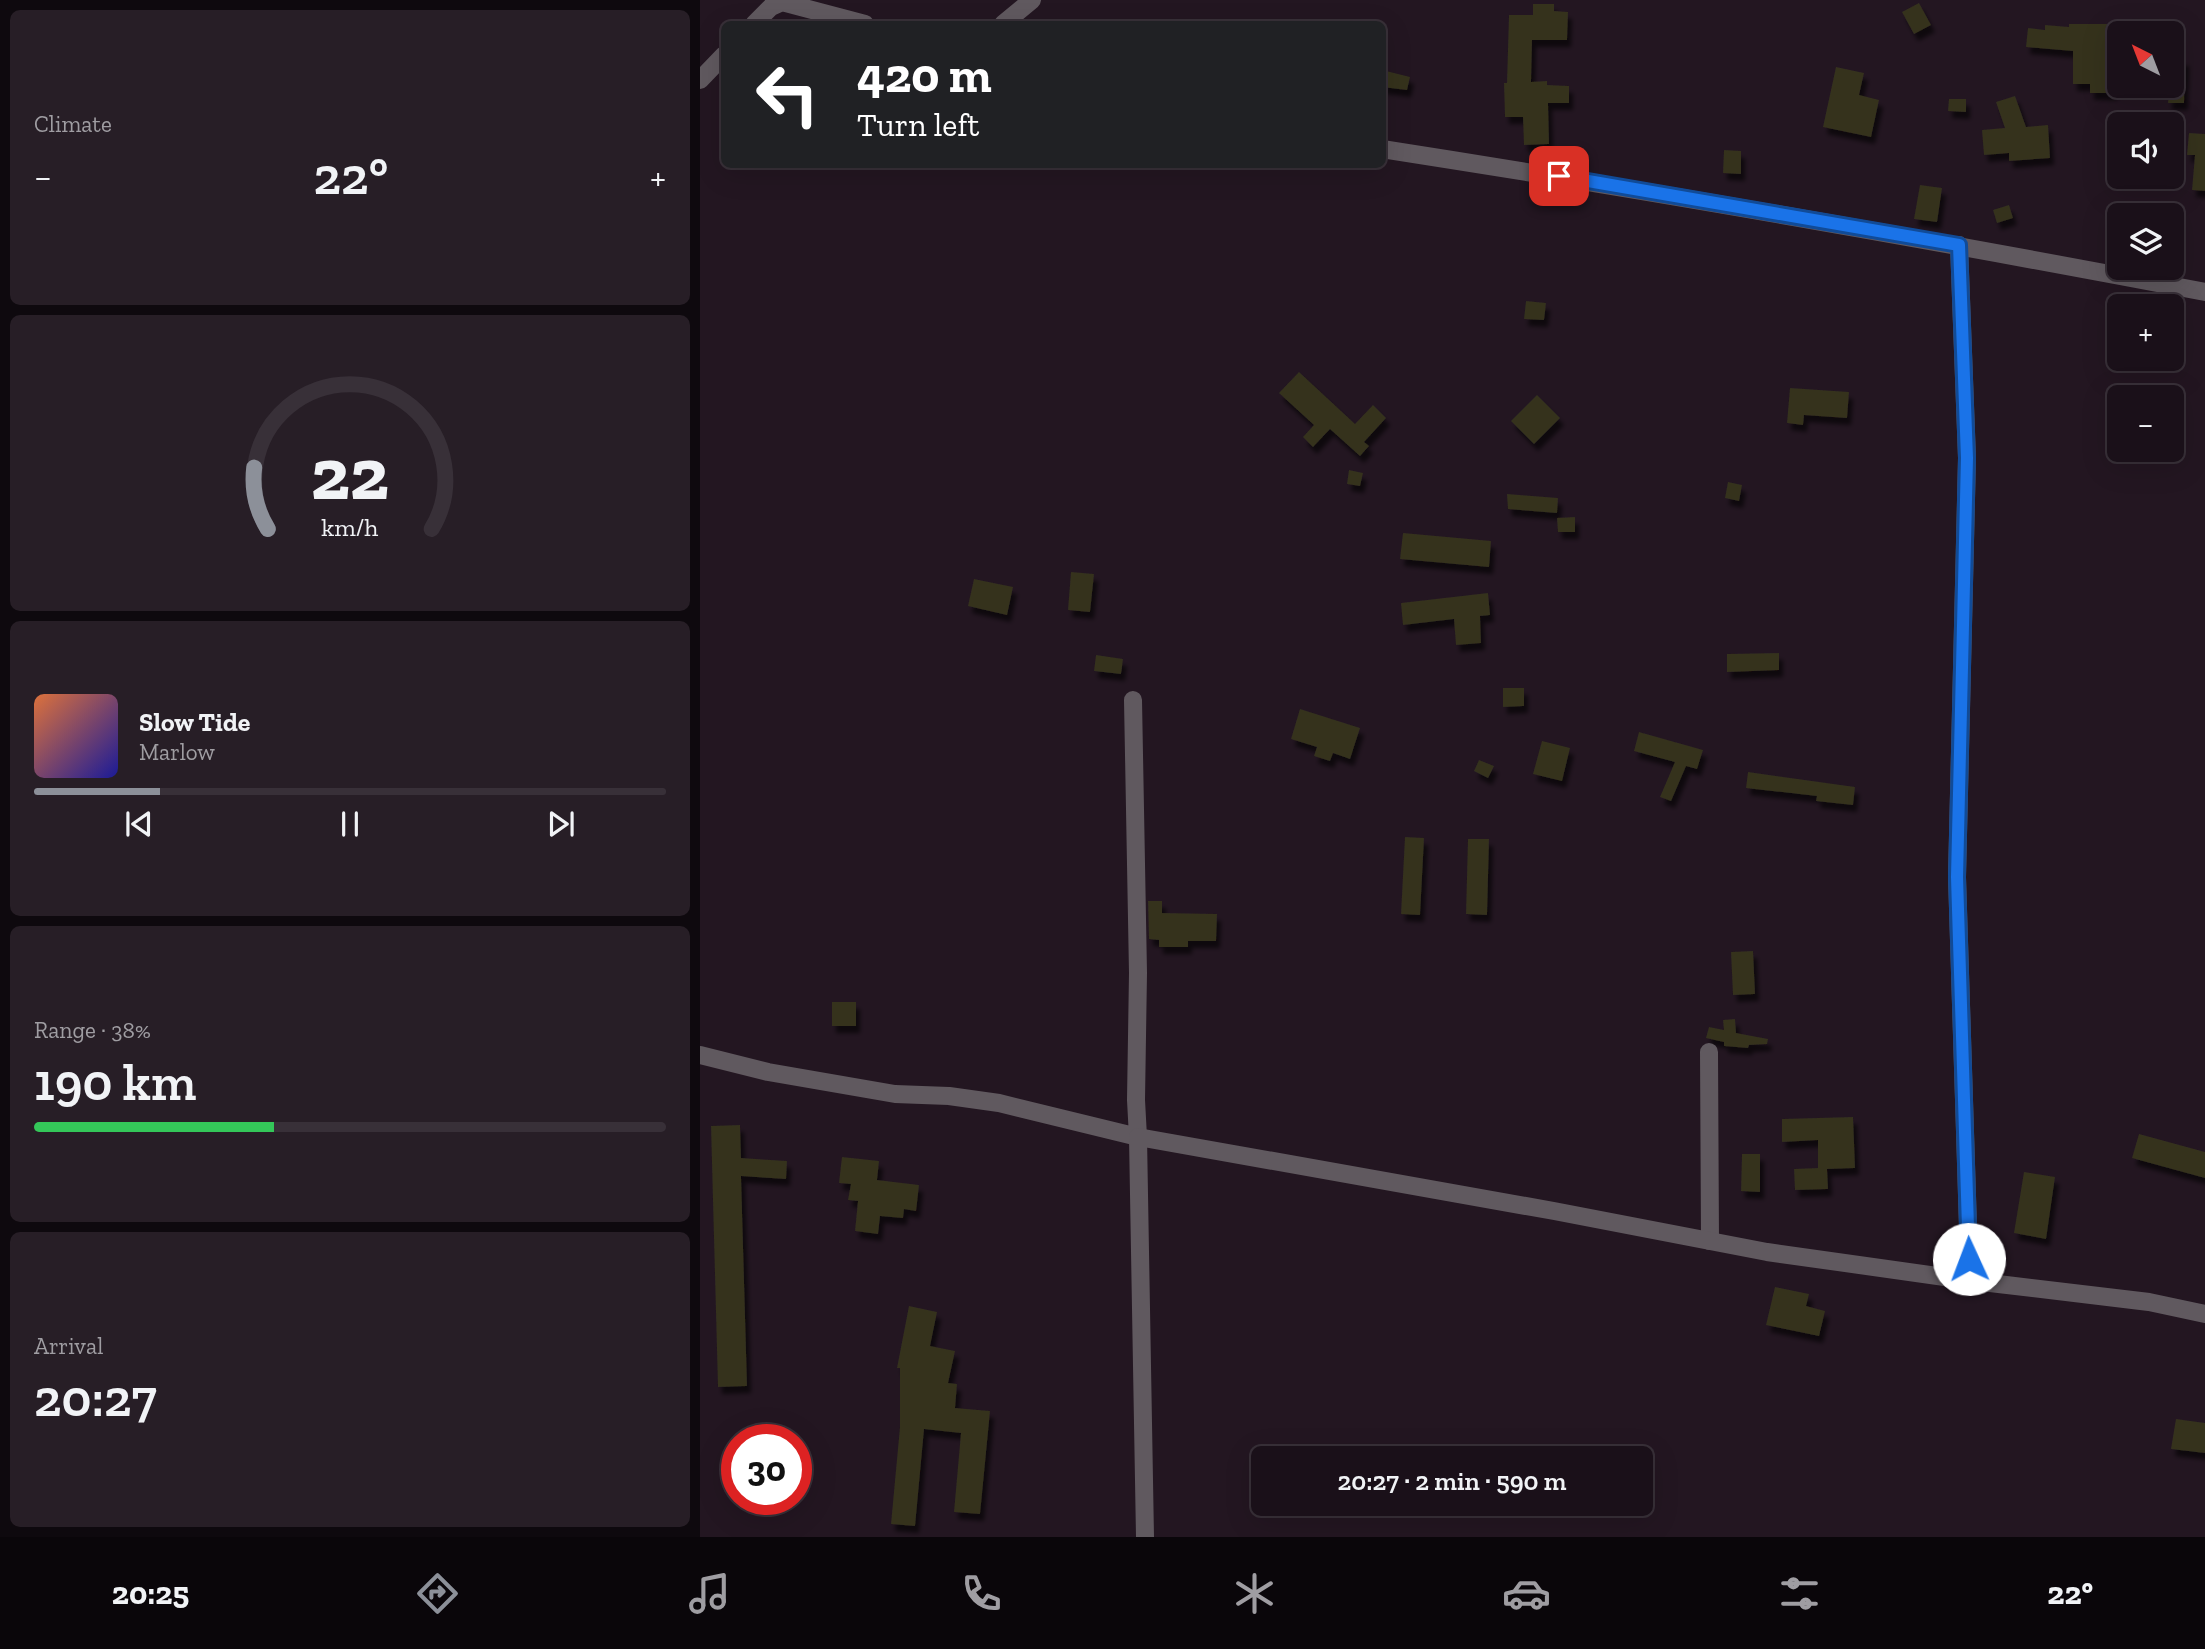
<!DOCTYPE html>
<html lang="en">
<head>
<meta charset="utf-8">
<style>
	body { margin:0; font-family:"Zilla Slab",serif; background:#271e26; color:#f1f3f6; height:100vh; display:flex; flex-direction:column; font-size:26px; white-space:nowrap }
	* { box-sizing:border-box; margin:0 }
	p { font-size:23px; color:#9f9da2 }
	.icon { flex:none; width:38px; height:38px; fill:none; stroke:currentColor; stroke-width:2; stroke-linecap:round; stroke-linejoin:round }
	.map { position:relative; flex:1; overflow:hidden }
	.details { display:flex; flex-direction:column; gap:10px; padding:10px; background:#0e090e; width:700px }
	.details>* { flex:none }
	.top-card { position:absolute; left:21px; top:21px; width:665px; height:147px; border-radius:10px; box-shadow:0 7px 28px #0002,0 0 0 2px #383038; background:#202124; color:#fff; overflow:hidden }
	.needle { width:46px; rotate:318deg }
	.controls { position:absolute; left:1407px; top:21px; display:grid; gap:14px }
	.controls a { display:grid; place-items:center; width:77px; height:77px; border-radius:10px; background:#1a1019; box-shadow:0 7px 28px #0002,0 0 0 2px #383038; font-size:35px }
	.speed { position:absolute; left:21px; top:1424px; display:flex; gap:14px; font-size:35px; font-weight:700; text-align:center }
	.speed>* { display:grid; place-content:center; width:91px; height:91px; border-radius:50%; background:#1a1019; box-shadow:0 7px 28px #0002,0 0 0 2px #383038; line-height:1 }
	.speed .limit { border:10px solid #d22; background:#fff; color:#111 }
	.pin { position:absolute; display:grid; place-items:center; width:60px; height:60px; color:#fff; margin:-30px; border-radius:14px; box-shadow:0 4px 10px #0006 }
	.me { position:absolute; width:77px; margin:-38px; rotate:358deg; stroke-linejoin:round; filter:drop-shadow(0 0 5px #0008) }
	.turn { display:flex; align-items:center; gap:24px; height:147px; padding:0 21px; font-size:32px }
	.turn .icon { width:91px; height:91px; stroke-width:2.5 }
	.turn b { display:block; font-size:49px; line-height:60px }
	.big { font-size:52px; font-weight:600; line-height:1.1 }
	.details .tile { flex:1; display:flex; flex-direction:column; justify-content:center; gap:10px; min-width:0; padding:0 24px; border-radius:10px; background:#271e26 }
	.details .dial { align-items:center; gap:0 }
	.dial svg { height:182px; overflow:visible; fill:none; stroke:#383038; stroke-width:7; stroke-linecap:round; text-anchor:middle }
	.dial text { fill:#f1f3f6; stroke:none }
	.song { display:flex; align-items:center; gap:21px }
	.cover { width:84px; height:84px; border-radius:10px; background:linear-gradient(135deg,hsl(20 70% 55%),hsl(240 70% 35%)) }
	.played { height:7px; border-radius:4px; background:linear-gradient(90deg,#8c9099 20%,#383038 20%) }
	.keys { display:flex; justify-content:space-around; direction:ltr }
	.heat { display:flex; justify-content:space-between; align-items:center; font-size:38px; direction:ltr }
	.charge { height:10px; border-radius:5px; background:linear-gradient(90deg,#34c759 38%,#383038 0) }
	.trip { position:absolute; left:551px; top:1446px; width:402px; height:70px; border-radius:10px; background:#1a1019; box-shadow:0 7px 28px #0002,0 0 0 2px #383038; font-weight:600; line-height:70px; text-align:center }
	.tabs { display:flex; height:112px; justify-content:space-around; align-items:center; background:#0a060a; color:#9f9da2 }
	.tabs .icon { width:49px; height:49px }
	.tabs .selected { color:#8c9099 }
	.tabs b { font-size:32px; color:#f1f3f6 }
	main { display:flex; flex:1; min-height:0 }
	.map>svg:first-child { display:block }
	.building { fill:#34311f; filter:url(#shadow) }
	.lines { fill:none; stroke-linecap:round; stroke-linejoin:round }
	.minor { stroke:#60595f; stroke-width:18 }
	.route-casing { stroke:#114b97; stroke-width:18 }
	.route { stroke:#1a73e8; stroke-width:12 }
</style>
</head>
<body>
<main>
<section class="details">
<div class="tile"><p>Climate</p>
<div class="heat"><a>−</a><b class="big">22°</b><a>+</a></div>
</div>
<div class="tile dial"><svg viewBox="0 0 100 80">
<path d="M14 69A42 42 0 1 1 86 69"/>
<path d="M14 69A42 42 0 0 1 8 42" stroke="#8c9099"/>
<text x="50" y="56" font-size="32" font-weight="700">22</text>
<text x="50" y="72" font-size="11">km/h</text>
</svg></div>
<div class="tile">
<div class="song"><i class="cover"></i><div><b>Slow Tide</b><p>Marlow</p></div></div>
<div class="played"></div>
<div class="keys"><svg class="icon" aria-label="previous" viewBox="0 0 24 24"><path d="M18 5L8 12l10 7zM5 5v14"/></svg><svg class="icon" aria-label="pause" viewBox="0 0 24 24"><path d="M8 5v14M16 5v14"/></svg><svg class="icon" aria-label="next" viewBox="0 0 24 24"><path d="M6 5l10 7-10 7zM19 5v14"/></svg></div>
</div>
<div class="tile"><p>Range · 38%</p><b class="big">190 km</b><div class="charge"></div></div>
<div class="tile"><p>Arrival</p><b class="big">20:27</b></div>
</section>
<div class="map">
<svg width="1505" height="1537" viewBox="0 0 1505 1537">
	<defs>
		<filter id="shadow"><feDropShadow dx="4" dy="7" stdDeviation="2" flood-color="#0009"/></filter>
	</defs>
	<rect width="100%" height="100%" fill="#231621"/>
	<g class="building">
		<path d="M1219,3L1231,25L1214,34L1202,12Z"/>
		<path d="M833,4H854V11L868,12L867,40H832L831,82L847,81V85L869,86V103H848L849,144L824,145L823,117H805L804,83H807L809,15H833Z"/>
		<path d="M1369,24H1419V49H1415L1414,93H1390V84H1373V51L1326,47L1328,28L1345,30V25L1369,27Z"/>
		<path d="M1472,59H1485L1484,103H1468L1469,86H1472Z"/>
		<path d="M1136,67L1164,73L1159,95L1179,100L1171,137L1123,127Z"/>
		<path d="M682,70L710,77L707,90L682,87Z"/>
		<path d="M1315,96L1326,127L1348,125L1350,158L1309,161V153L1284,155L1282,130L1305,128L1296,102Z"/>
		<path d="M1249,99H1266V112L1248,111Z"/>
		<path d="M1489,133L1505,134V191L1492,190L1495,155H1487Z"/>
		<path d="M1024,150L1041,151V174L1023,173Z"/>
		<path d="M1220,185L1242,188L1237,222L1214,219Z"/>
		<path d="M1309,205L1313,218L1297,223L1293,210Z"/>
		<path d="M826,301L846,303L844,320L824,319Z"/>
		<path d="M599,372L655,424L673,405L686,418L664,442L669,446L660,456L630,429L613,447L603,437L614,425L579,393Z"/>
		<path d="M1090,388L1149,392L1147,418L1104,415L1103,425L1087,423Z"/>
		<path d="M837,395L860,418L834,444L811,421Z"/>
		<path d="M649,470L663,473L660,486L647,484Z"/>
		<path d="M1028,482L1042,485L1039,501L1025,498Z"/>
		<path d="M807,494L858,498L857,513L808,509Z"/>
		<path d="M875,517V532H858L857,518Z"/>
		<path d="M703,533L791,541L789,567L700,559Z"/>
		<path d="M371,572L394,574L390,612L368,610Z"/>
		<path d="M274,579L313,587L307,615L268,606Z"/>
		<path d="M788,593L790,615L780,616L781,643L756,645L754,619L703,625L701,603Z"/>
		<path d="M1079,653V670L1027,672V654Z"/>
		<path d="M396,655L423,659L421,674L394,671Z"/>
		<path d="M803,688H824V706L803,707Z"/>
		<path d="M600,709L660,728L650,759L633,753L630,761L614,756L617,747L591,739Z"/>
		<path d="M939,732L1003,750L997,769L986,766L971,801L960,797L975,762L934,751Z"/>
		<path d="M842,741L870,748L862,781L833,774Z"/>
		<path d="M779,760L794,766L788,778L774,771Z"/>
		<path d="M1048,772L1155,787L1153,805L1116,801L1117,796L1046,788Z"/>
		<path d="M705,837L724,838L720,915L701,914Z"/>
		<path d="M768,839H789L787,915L766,914Z"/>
		<path d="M448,901H462V913L517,914L516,941H488V947H459V940L449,939Z"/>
		<path d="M1053,951L1055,994L1033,995L1031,952Z"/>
		<rect x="132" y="1002" width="24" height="24"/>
		<path d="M1035,1019L1036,1033L1068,1039L1067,1044L1049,1045L1048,1048L1024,1046V1042L1006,1038L1009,1027L1024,1030L1023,1020Z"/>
		<path d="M1153,1117L1155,1168L1127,1169L1128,1189L1095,1190L1094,1169L1118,1168V1140L1082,1142V1119Z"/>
		<path d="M40,1125L41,1158L87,1161L86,1179L41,1176L47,1386L18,1387L11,1126Z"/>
		<path d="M1439,1134L1505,1152V1178L1432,1158Z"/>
		<path d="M1042,1154H1060V1192L1041,1191Z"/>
		<path d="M142,1157L179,1161L177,1180L219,1185L216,1211L204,1209L203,1218L180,1216L178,1234L155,1231L158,1201L148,1200L151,1184L139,1183Z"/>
		<path d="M1324,1172L1355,1177L1346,1239L1314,1233Z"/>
		<path d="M1075,1287L1109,1294L1106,1306L1125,1311L1119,1336L1066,1325Z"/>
		<path d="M209,1306L237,1312L230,1346L255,1351L248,1383L257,1384L255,1408L290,1411L280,1514L254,1512L261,1433L224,1429L215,1526L191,1524L200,1427V1368H197Z"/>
		<path d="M1476,1419L1505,1423V1453L1471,1449Z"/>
	</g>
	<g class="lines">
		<g class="minor">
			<path d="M54,24L71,7L82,2L165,24"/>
			<path d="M303,24L332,0"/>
			<path d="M0,80L24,55"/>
			<path d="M682,149C958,192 1232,240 1505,292"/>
			<path d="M1259,245L1267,458L1257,877L1269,1259L1273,1281L1449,1302L1505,1314"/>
			<path d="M1009,1052L1010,1241"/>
			<path d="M0,1055L68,1072L195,1094L249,1096L299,1103L438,1137L436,1100L438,973L433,700"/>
			<path d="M445,1537L438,1137L854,1211L1067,1252L1273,1281"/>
		</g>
	</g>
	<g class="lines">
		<defs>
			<path id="route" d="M859,176L1259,245L1267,458L1257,877L1269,1259"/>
		</defs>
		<use href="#route" class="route-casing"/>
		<use href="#route" class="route"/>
	</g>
</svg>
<div class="controls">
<a><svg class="needle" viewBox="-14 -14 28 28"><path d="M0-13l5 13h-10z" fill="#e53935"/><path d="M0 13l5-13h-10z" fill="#9f9da2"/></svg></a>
<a><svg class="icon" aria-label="sound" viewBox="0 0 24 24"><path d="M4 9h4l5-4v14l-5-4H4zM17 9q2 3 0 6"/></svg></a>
<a><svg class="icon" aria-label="layers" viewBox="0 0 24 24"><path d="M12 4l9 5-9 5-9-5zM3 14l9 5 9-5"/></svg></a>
<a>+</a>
<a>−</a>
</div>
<div class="speed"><div class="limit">30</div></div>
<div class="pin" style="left:859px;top:176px;background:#d93025"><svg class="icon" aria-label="arrive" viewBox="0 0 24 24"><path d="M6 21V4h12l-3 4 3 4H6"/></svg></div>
<svg class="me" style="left:1269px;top:1259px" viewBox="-20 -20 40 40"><circle r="19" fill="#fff"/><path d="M0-13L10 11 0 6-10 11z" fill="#1a73e8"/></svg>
<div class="trip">20:27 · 2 min · 590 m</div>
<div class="top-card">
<div class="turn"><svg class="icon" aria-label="left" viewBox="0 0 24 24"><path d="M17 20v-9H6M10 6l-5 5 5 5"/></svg><div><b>420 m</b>Turn left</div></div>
</div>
</div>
</main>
<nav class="tabs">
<b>20:25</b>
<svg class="icon selected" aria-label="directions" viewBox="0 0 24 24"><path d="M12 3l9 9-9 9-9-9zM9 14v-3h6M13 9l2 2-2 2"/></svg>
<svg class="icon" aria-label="music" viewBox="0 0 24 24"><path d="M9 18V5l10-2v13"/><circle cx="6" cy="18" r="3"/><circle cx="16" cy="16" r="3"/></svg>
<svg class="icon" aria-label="phone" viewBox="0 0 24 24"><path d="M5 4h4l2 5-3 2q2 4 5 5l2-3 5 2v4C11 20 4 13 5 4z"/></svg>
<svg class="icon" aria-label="climate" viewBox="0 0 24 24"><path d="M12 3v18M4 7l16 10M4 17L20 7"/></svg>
<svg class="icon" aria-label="car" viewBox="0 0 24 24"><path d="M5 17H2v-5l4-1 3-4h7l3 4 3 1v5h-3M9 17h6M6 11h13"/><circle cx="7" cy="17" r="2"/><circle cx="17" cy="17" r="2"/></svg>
<svg class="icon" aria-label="filters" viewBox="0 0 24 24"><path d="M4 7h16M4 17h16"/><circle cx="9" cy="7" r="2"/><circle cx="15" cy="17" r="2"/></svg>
<b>22°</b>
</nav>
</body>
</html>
